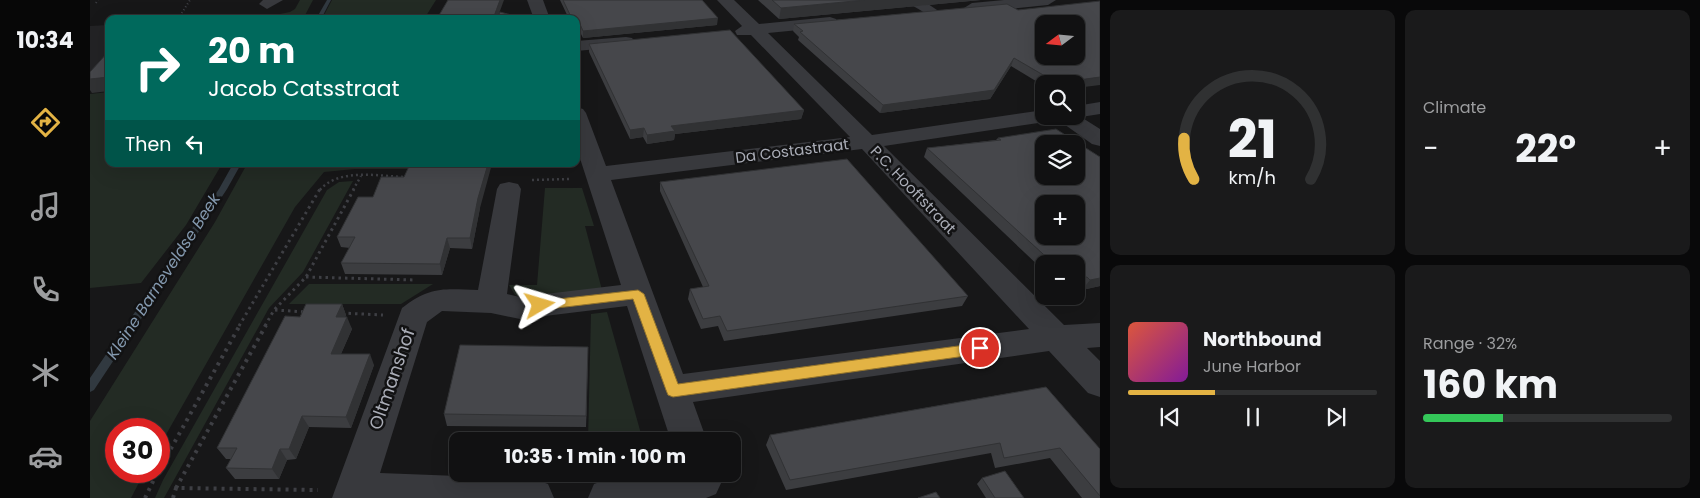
<!DOCTYPE html>
<html lang="en">
<head>
<meta charset="utf-8">
<style>
	body { margin:0; font-family:Poppins,sans-serif; background:#1a1a1b; color:#f1f3f6; height:100vh; display:flex; flex-direction:column; font-size:19px; white-space:nowrap }
	* { box-sizing:border-box; margin:0 }
	p { font-size:16px; color:#9c9d9f }
	.icon { flex:none; width:28px; height:28px; fill:none; stroke:currentColor; stroke-width:2; stroke-linecap:round; stroke-linejoin:round }
	.map { position:relative; flex:1; overflow:hidden }
	.side { display:flex; flex-direction:column; gap:10px; padding:10px; background:#09090a; width:600px }
	.side>* { flex:none }
	.hud { position:absolute; left:15px; top:15px; width:475px; height:152px; border-radius:10px; box-shadow:0 5px 20px #0002,0 0 0 1px #303132; background:#00695c; color:#fff; overflow:hidden }
	.needle { width:32px; rotate:254deg }
	.tools { position:absolute; left:945px; top:15px; display:grid; gap:10px }
	.tools a { display:grid; place-items:center; width:50px; height:50px; border-radius:10px; background:#111112; box-shadow:0 5px 20px #0002,0 0 0 1px #303132; font-size:25px }
	.speed { position:absolute; left:15px; top:418px; display:flex; gap:10px; font-size:25px; font-weight:700; text-align:center }
	.speed>* { display:grid; place-content:center; width:65px; height:65px; border-radius:50%; background:#111112; box-shadow:0 5px 20px #0002,0 0 0 1px #303132; line-height:1 }
	.speed .limit { border:8px solid #d22; background:#fff; color:#111 }
	.pin { position:absolute; display:grid; place-items:center; width:42px; height:42px; color:#fff; margin:-21px; border:2px solid #fff; border-radius:50%; box-shadow:0 1px 5px #0007 }
	.me { position:absolute; width:55px; margin:-28px; rotate:83deg; stroke-linejoin:round; filter:drop-shadow(0 0 4px #0008) }
	.turn { display:flex; align-items:center; gap:18px; height:105px; padding:0 20px; font-size:22px }
	.turn .icon { width:65px; height:65px; stroke-width:2.5 }
	.turn b { display:block; font-size:35px; line-height:42px }
	.then { display:flex; align-items:center; height:48px; padding:0 20px; background:#0003; gap:10px; font-size:19px }
	.big { font-size:38px; font-weight:700; line-height:1.1 }
	.side .widget { flex:1; display:flex; flex-direction:column; justify-content:center; gap:8px; min-width:0; padding:0 18px; border-radius:10px; background:#1a1a1b }
	.side .dial { align-items:center; gap:0 }
	.dial svg { height:130px; overflow:visible; fill:none; stroke:#303132; stroke-width:7; stroke-linecap:round; text-anchor:middle }
	.dial text { fill:#f1f3f6; stroke:none }
	.song { display:flex; align-items:center; gap:15px }
	.cover { width:60px; height:60px; border-radius:8px; background:linear-gradient(135deg,hsl(10 70% 55%),hsl(290 70% 35%)) }
	.played { height:5px; border-radius:2px; background:linear-gradient(90deg,#e3b344 35%,#303132 35%) }
	.keys { display:flex; justify-content:space-around; direction:ltr }
	.heat { display:flex; justify-content:space-between; align-items:center; font-size:28px; direction:ltr }
	.charge { height:8px; border-radius:4px; background:linear-gradient(90deg,#34c759 32%,#303132 0) }
	.side .tiles { flex:1; display:grid; gap:10px; grid-template-columns:repeat(2,1fr) }
	.trip { position:absolute; left:359px; top:432px; width:292px; height:50px; border-radius:10px; background:#111112; box-shadow:0 5px 20px #0002,0 0 0 1px #303132; font-weight:700; line-height:50px; text-align:center }
	main { display:flex; flex:1; min-height:0 }
	.tab-bar { display:flex; flex-direction:column; width:90px; justify-content:space-around; align-items:center; background:#070707; color:#9c9d9f }
	.tab-bar .icon { width:35px; height:35px }
	.tab-bar .active { color:#e3b344 }
	.tab-bar b { font-size:22px; color:#f1f3f6 }
	.map>svg:first-child { display:block }
	.built { fill:#232325 }
	.green { fill:#232b24 }
	.lines { fill:none; stroke-linecap:round; stroke-linejoin:round }
	.stream { fill:#313940; fill-rule:evenodd }
	.path-far3 { stroke:#3e3f44; stroke-width:2; stroke-dasharray:1 2.5; stroke-linecap:butt }
	.path-far2 { stroke:#3e3f44; stroke-width:2.5; stroke-dasharray:2 3; stroke-linecap:butt }
	.path-far1 { stroke:#3e3f44; stroke-width:3; stroke-dasharray:2.5 4; stroke-linecap:butt }
	.path { stroke:#3e3f44; stroke-width:4; stroke-dasharray:3 5; stroke-linecap:butt }
	.minor { fill:#38393d; fill-rule:evenodd }
	.wall { fill:#3c3d40 }
	.shaded-wall { fill:#313234 }
	.building { fill:#46474b; stroke:#313234; fill-rule:evenodd }
	.route { fill:#e3b344; stroke:#94742c }
	.labels { text-anchor:middle; stroke-width:5; stroke-linejoin:round; paint-order:stroke }
	.street-label { font-size:15px; fill:#aaadb7; stroke:#121213 }
	.water-label { font-size:16px; font-style:italic; fill:#8499af; stroke:#121213 }
	.near-street-label { font-size:18px; fill:#aaadb7; stroke:#121213 }
</style>
</head>
<body>
<main>
<nav class="tab-bar">
<b>10:34</b>
<svg class="icon active" aria-label="directions" viewBox="0 0 24 24"><path d="M12 3l9 9-9 9-9-9zM9 14v-3h6M13 9l2 2-2 2"/></svg>
<svg class="icon" aria-label="music" viewBox="0 0 24 24"><path d="M9 18V5l10-2v13"/><circle cx="6" cy="18" r="3"/><circle cx="16" cy="16" r="3"/></svg>
<svg class="icon" aria-label="phone" viewBox="0 0 24 24"><path d="M5 4h4l2 5-3 2q2 4 5 5l2-3 5 2v4C11 20 4 13 5 4z"/></svg>
<svg class="icon" aria-label="climate" viewBox="0 0 24 24"><path d="M12 3v18M4 7l16 10M4 17L20 7"/></svg>
<svg class="icon" aria-label="car" viewBox="0 0 24 24"><path d="M5 17H2v-5l4-1 3-4h7l3 4 3 1v5h-3M9 17h6M6 11h13"/><circle cx="7" cy="17" r="2"/><circle cx="17" cy="17" r="2"/></svg>
</nav>
<div class="map">
<svg width="1010" height="498" viewBox="0 0 1010 498">
	<rect width="100%" height="100%" fill="#171718"/>
	<path class="built" d="M19,25V66L0,89V26Z"/>
	<g class="green">
		<path d="M210,0H223L213,19H165L200,12L205,9Z"/>
		<path d="M242,0H346L334,19H232Z"/>
		<path d="M19,92V164H132L96,225L51,283L0,288V94Z"/>
		<path d="M157,164H320L318,169H265L234,172L205,207L69,447V429H26V471H55L41,498H0V421L125,222Z"/>
		<path d="M263,181L213,272L179,308L74,498H65L73,480L237,190L249,182Z"/>
		<path d="M455,188H492L504,226H495L512,290L432,298L425,295L419,285H447Z"/>
		<path d="M219,284H343L311,304H199Z"/>
		<path d="M517,312L553,441H498L501,314Z"/>
	</g>
	<g class="lines">
		<g class="stream">
			<path d="M237,0H241L231,19H226Z"/>
			<path d="M143,164H151L137,189L4,390L0,392V378L129,189Z"/>
		</g>
		<g class="path-far3">
			<path d="M6,3L8,0"/>
			<path d="M88,19L100,0"/>
			<path d="M110,19L160,15"/>
		</g>
		<g class="path-far2">
			<path d="M442,180L481,179"/>
			<path d="M230,190C248,168 289,176 314,177"/>
			<path d="M263,190L271,176"/>
		</g>
		<g class="path-far1">
			<path d="M216,277L326,280"/>
			<path d="M185,310L216,312"/>
			<path d="M252,313L293,315"/>
			<path d="M149,326L230,189"/>
			<path d="M175,326L184,310L216,277L264,189"/>
		</g>
		<g class="path">
			<path d="M69,470L150,325"/>
			<path d="M86,488L176,325"/>
			<path d="M55,498L68,471"/>
			<path d="M83,498L86,488L228,490"/>
		</g>
		<g class="minor">
			<path d="M193,0L177,9L169,4L173,0Z"/>
			<path d="M437,0H453L460,19H444Z"/>
			<path d="M627,0H644L669,24L740,17L746,19L748,22L740,27L678,33L782,135L954,110V116H986V106L1010,102V114L991,117L1010,129V146L1002,144L964,117L962,120L955,122L794,146L974,325L1010,323V347L997,348L1010,361V397L998,393L959,351L603,402L617,441H581L537,306L430,319L401,313L352,311L337,322L290,473L444,479L458,484L464,498H242L312,308C341,286 353,289 388,290L407,189L410,184L419,182L428,184L431,189L417,294L430,297L531,285L486,146V107L493,109L496,113L516,166L760,137L661,35H647L645,31L652,26ZM772,149L939,329L593,374L521,180Z"/>
			<path d="M813,0H832L850,12L842,17Z"/>
			<path d="M914,0H966L958,5L882,13L874,8L882,3Z"/>
			<path d="M536,37L542,38L545,42L542,46L486,51V41Z"/>
			<path d="M546,474H628L632,481L626,494L616,498H498L504,484L518,479Z"/>
		</g>
	</g>
	<g class="wall">
		<path d="M470,0H612L627,25L493,38L490,32H486V19H479Z"/>
		<path d="M668,0H891L689,19Z"/>
		<path d="M917,4L986,84H954V86L921,66L900,99L790,113L708,40L709,37L703,31L704,24Z"/>
		<path d="M499,44L714,110L711,119L585,134L584,140L557,144L553,137L540,139L499,52Z"/>
		<path d="M908,138L1010,157V286L992,290L989,287L986,288V264H954V271L834,157L837,148L906,140Z"/>
		<path d="M314,177L390,208L382,249L360,248L352,275L255,274L251,263L260,248L251,247L247,237L283,197Z"/>
		<path d="M570,182L878,296L872,306L634,341L628,326L611,329L598,299L600,289L613,287L570,191Z"/>
		<path d="M252,304L256,315L255,317L262,329L251,354L284,365L261,428L219,427L206,459L197,460L189,479H145L136,468L141,459H136L127,448L210,317Z"/>
		<path d="M498,347L496,427L357,426L354,414Z"/>
		<path d="M956,387L1010,449V498H992L960,458L905,468L901,453L696,490L676,445L680,435Z"/>
		<path d="M892,478L934,498H896L887,484Z"/>
	</g>
	<g class="shaded-wall">
		<path d="M410,0H414L407,19H403Z"/>
		<path d="M775,0H891L689,19L691,8Z"/>
		<path d="M628,18L627,25L493,38V31Z"/>
		<path d="M490,24V32H486V25Z"/>
		<path d="M924,58L921,66L900,99L790,113L793,105Z"/>
		<path d="M19,77V91L2,93L0,90V79Z"/>
		<path d="M1010,77V85L986,88V84H966L967,83Z"/>
		<path d="M714,110L711,119L585,134L584,140L557,144V135L581,126Z"/>
		<path d="M554,128L553,137L540,139V130Z"/>
		<path d="M398,164H402L390,208L382,249L380,238L388,198Z"/>
		<path d="M357,238L360,248L352,275L350,264Z"/>
		<path d="M1010,278V286L992,290L1000,280Z"/>
		<path d="M252,304L256,315L251,329L246,317Z"/>
		<path d="M257,317L262,329L246,365L241,354Z"/>
		<path d="M498,347V358L496,427V416Z"/>
		<path d="M280,354L284,365L261,428L256,417Z"/>
		<path d="M212,416L219,427L206,459L199,449Z"/>
		<path d="M190,449L197,460L189,479L182,469Z"/>
	</g>
	<g class="building">
		<path d="M358,0H410L403,19H353L354,17H348Z"/>
		<path d="M473,0H612L628,18L493,31L490,24L486,25V19H482Z"/>
		<path d="M682,0H775L691,8Z"/>
		<path d="M1010,1V77L967,83L924,58L904,90L793,105L710,32L713,31L704,24L917,4L928,10ZM954,24H986V56H954Z"/>
		<path d="M410,12L429,17L428,19H407Z"/>
		<path d="M640,30L714,110L581,126L585,131L557,135L554,128L540,130L499,44Z"/>
		<path d="M19,51V77L0,79V72Z"/>
		<path d="M966,129L1010,157V278L1000,280L997,277L986,279V264H964L837,148L911,140L908,138ZM954,144H986V176H954ZM954,204H986V236H954Z"/>
		<path d="M757,159L878,296L637,331L630,316L613,319L600,289L619,286L570,182Z"/>
		<path d="M320,164H398L388,198L380,238H357L350,264L251,263L265,237H247L268,197H283L291,177H314Z"/>
		<path d="M216,304H252L246,317H257L241,354H280L256,417L212,416L199,449H190L182,469L136,468L147,448H127L195,316L210,317Z"/>
		<path d="M370,345L498,347L496,416L354,414Z"/>
		<path d="M956,387L1010,449V496L970,448L914,458L910,443L700,480L680,435Z"/>
		<path d="M915,471L934,498H905L892,478Z"/>
		<path d="M846,492L850,498H828Z"/>
	</g>
	<path class="route" d="M548,290L554,294L588,384L890,343L897,348L890,354L583,397L578,395L576,390L543,299L450,310L443,305L450,301Z"/>
	<g class="labels">
		<g class="street-label">
			<text transform="translate(702 151) rotate(-7)" y="5">Da Costastraat</text>
			<text transform="translate(823 190) rotate(46)" y="5">P.C. Hooftstraat</text>
		</g>
		<g class="water-label">
			<text transform="translate(73 276) rotate(-57)" y="6">Kleine Barneveldse Beek</text>
		</g>
		<g class="near-street-label">
			<text transform="translate(302 379) rotate(-71)" y="6">Oltmanshof</text>
		</g>
	</g>
</svg>
<div class="tools">
<a><svg class="needle" viewBox="-14 -14 28 28"><path d="M0-13l5 13h-10z" fill="#e53935"/><path d="M0 13l5-13h-10z" fill="#9c9d9f"/></svg></a>
<a><svg class="icon" aria-label="search" viewBox="0 0 24 24"><circle cx="10" cy="10" r="6"/><path d="M15 15l6 6"/></svg></a>
<a><svg class="icon" aria-label="layers" viewBox="0 0 24 24"><path d="M12 4l9 5-9 5-9-5zM3 14l9 5 9-5"/></svg></a>
<a>+</a>
<a>−</a>
</div>
<div class="speed"><div class="limit">30</div></div>
<div class="pin" style="left:890px;top:348px;background:#d93025"><svg class="icon" aria-label="arrive" viewBox="0 0 24 24"><path d="M6 21V4h12l-3 4 3 4H6"/></svg></div>
<svg class="me" style="left:450px;top:305px" viewBox="-20 -20 40 40"><path d="M0-17L14 15 0 8-14 15z" fill="#e3b344" stroke="#fff" stroke-width="4"/></svg>
<div class="trip">10:35 · 1 min · 100 m</div>
<div class="hud">
<div class="turn"><svg class="icon" aria-label="right" viewBox="0 0 24 24"><path d="M7 20v-9h11M14 6l5 5-5 5"/></svg><div><b>20 m</b>Jacob Catsstraat</div></div>
<div class="then">Then<svg class="icon" aria-label="left" viewBox="0 0 24 24"><path d="M17 20v-9H6M10 6l-5 5 5 5"/></svg></div>
</div>
</div>
<section class="side">
<div class="tiles">
<div class="widget dial"><svg viewBox="0 0 100 80">
<path d="M14 69A42 42 0 1 1 86 69"/>
<path d="M14 69A42 42 0 0 1 8 44" stroke="#e3b344"/>
<text x="50" y="56" font-size="32" font-weight="700">21</text>
<text x="50" y="72" font-size="11">km/h</text>
</svg></div>
<div class="widget"><p>Climate</p>
<div class="heat"><a>−</a><b class="big">22°</b><a>+</a></div>
</div>
<div class="widget">
<div class="song"><i class="cover"></i><div><b>Northbound</b><p>June Harbor</p></div></div>
<div class="played"></div>
<div class="keys"><svg class="icon" aria-label="previous" viewBox="0 0 24 24"><path d="M18 5L8 12l10 7zM5 5v14"/></svg><svg class="icon" aria-label="pause" viewBox="0 0 24 24"><path d="M8 5v14M16 5v14"/></svg><svg class="icon" aria-label="next" viewBox="0 0 24 24"><path d="M6 5l10 7-10 7zM19 5v14"/></svg></div>
</div>
<div class="widget"><p>Range · 32%</p><b class="big">160 km</b><div class="charge"></div></div>
</div>
</section>
</main>
</body>
</html>
